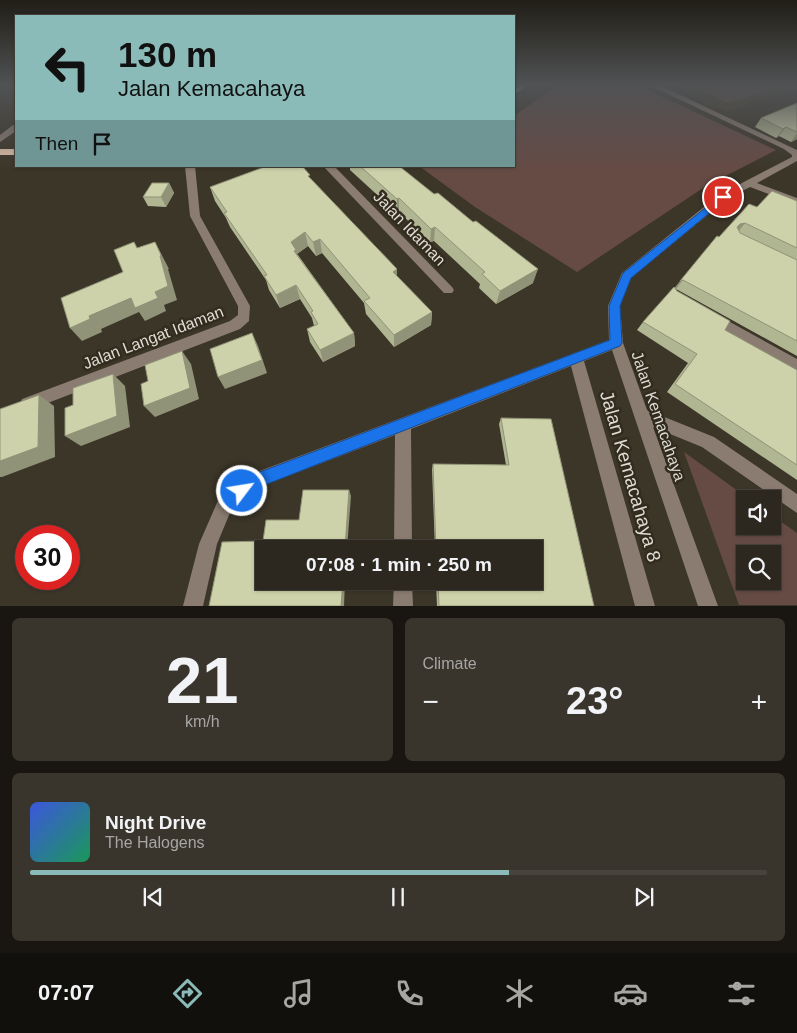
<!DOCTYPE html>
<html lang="en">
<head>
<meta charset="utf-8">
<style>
	body { margin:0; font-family:Helvetica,sans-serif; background:#39342c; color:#f1f3f6; height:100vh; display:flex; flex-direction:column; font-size:19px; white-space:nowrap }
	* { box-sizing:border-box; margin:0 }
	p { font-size:16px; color:#a7a6a4 }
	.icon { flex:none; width:28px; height:28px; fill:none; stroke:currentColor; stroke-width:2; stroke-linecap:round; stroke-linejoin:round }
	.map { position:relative; height:606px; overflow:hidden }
	.sheet { display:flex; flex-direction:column; gap:12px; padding:12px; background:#191611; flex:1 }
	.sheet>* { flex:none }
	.banner { position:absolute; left:15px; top:15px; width:500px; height:152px; border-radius:0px; box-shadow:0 1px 4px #0004,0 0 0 1px #48443d; background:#8bbbb9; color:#111; overflow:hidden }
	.controls { position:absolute; left:736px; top:490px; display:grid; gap:10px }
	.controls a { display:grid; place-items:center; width:45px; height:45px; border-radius:0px; background:#2d281f; box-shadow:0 1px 4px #0004,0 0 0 1px #48443d; font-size:25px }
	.speed { position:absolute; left:15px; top:525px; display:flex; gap:10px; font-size:25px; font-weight:700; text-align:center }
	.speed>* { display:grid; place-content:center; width:65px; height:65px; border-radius:50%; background:#2d281f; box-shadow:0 1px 4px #0004,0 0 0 1px #48443d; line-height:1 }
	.speed .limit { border:8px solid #d22; background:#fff; color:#111 }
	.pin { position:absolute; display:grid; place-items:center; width:42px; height:42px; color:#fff; margin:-21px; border:2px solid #fff; border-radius:50%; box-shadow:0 1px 5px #0007 }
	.me { position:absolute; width:55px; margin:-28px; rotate:59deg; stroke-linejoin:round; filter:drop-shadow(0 0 4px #0008) }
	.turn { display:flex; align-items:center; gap:18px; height:105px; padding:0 20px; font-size:22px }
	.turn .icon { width:65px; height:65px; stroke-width:2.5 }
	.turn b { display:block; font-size:35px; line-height:42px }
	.then { display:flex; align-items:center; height:48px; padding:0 20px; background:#0003; gap:10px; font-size:19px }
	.big { font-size:38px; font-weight:600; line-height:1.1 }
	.sheet .card { flex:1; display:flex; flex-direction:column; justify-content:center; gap:8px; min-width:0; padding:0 18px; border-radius:8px; background:#39342c }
	.sheet .dial { align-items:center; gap:0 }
	.dial b { font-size:65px; line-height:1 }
	.song { display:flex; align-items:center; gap:15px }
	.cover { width:60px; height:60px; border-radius:8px; background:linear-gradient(135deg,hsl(230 70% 55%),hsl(150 70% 35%)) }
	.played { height:5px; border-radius:2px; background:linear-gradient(90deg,#8bbbb9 65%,#48443d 65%) }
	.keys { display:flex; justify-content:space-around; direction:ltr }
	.heat { display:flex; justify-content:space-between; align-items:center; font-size:28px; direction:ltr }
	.sheet .tiles { flex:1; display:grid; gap:12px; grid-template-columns:1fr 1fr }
	.card:last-child { grid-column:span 2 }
	.trip { position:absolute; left:255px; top:540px; width:288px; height:50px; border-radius:0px; background:#2d281f; box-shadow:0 1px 4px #0004,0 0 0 1px #48443d; font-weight:600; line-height:50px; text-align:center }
	.tab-bar { display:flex; height:80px; justify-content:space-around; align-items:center; background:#12100c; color:#a7a6a4 }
	.tab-bar .icon { width:35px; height:35px }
	.tab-bar .on { color:#8bbbb9 }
	.tab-bar b { font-size:22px; color:#f1f3f6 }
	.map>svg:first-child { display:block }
	.built { fill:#473e2a }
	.green { fill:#664b45; fill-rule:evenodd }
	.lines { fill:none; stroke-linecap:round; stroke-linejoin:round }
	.minor { fill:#8a7c71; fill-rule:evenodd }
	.major { fill:#dcc0a9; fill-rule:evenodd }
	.wall { fill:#b0b592 }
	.shaded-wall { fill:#909377 }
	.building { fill:#cdd2aa; stroke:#909377 }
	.route { fill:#1a73e8; stroke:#114b97 }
	.labels { text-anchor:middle; stroke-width:5; stroke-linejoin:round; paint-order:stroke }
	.street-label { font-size:16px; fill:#dfdbd3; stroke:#322c1f }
	.near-street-label { font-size:19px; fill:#dfdbd3; stroke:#322c1f }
</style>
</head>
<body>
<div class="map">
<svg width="797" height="606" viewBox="0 0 797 606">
	<rect width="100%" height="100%" fill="#3c3629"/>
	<path class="built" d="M672,85H797V88L726,112Z"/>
	<g class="green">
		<path d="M557,85H637L776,150L706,186L577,272L475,207L419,166H514V116Z"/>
		<path d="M691,85H772L778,88L728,103Z"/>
		<path d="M684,452L749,499H745V526H772L773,516L797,533V605H739ZM745,554H772V581H745Z"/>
	</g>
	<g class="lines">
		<g class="minor">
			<path d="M649,85H659L797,150V161L757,183L797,198V205L750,187L727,199L631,278L620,306L623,343L647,410L714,437L797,494V513L702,447L653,427L718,606H698L612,350L584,361L655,606H635L571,366L411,429L412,549H394L395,435L262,486L232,508L217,544L203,606H183L199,544L220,496L257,472L609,340L608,306L622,273L719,195L792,157V155L784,149Z"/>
			<path d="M13,125H16V131L0,142V135Z"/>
			<path d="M185,166H195L200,216L250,306L249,321L240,329L27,411L22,409L20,404L22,399L230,321L238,315V306L190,216Z"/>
			<path d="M323,166H334L452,287L454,290L452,293H444Z"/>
			<path d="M712,312L797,359V372L707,321L706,317L707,313Z"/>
			<path d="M394,581H412L413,606H393Z"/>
		</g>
		<g class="major">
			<path d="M520,85H529L514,94V89Z"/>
			<rect x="0" y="149" width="16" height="6"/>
		</g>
	</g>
	<g class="wall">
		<path d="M797,103V139L791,142L779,136L776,138L755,127L761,118Z"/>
		<path d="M350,166H399L533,283L496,304L479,288L480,284L434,241L430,242L399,212L397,213L350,170Z"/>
		<path d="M311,179L397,269V276L432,312L431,325L394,347L366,314L364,303L322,253L316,256L308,246L297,254L298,255L354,333L355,346L323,362L310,342L307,329L314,326L312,318L300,299L280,308L269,290L266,280L230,227L226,218L215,201L210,187Z"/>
		<path d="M169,183L174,193L166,207L148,206L143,197Z"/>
		<path d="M797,201V356L676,289L677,291L725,330L797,370V480L667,392L688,363L637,330L643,322L675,288L719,237L757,207Z"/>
		<path d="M501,418L594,606H437L436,581H534V549H435L432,469L433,464L506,465L499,424Z"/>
	</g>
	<g class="shaded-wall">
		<path d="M786,127L779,136L776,138L783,129Z"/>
		<path d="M797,133V139L791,142Z"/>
		<path d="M169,183L174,193L166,207L161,197Z"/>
		<path d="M399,198V212L397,213V199Z"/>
		<path d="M745,223L738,232L733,233L740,224Z"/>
		<path d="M435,227L434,241L430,242L431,229Z"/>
		<path d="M305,232L308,246L297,254L300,264L291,242Z"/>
		<path d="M320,239L322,253L316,256L313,242Z"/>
		<path d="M155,242L169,269H168L177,300L164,305L166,311L145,321L139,312L101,329L102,332L82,341L70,328L89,316L131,298L155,292Z"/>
		<path d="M397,269V283L393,272Z"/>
		<path d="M538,269L533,283L496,304L500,291Z"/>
		<path d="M683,280L676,289L673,290L680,281Z"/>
		<path d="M296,285L300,299L280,308L276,295Z"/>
		<path d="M432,312L431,325L394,347V335Z"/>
		<path d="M252,333L258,346L267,373L225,389L218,377Z"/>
		<path d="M354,333L355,346L323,362L320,350Z"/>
		<path d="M182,351L191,364L199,399L155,417L144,406Z"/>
		<path d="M113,374L125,386L130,427L81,446L65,436Z"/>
		<path d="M39,395L54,406L55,457L2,477H0V461Z"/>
		<path d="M349,490L351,496L347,549H345Z"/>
		<path d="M343,581H345L344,606H341Z"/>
	</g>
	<g class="building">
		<path d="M797,103V132L786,127L783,129L761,118Z"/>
		<path d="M267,166H302L310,175L308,176L397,269L393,272L432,312L394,335L364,301L370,298L320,239L313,242L305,232L291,242L296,250L294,251L354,333L320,350L307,329L318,324L311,312L313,311L296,285L276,295L264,276L267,275L224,213L227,212L210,187Z"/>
		<path d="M360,166H399L434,194L438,193L473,222L476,221L538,269L500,291L482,274L485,272L435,227L431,229L399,198L397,199Z"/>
		<path d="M152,183H169L161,197H143Z"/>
		<path d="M772,191L797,201V248L745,223L740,224L737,227L740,233L797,260V341L683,280L680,281L717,236L719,237L749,204L757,207Z"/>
		<path d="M134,242L137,248L155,242L161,255L160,256L168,286L155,292L158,298L135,308L131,298L89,316L90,319L70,328L61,298L123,272L114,250Z"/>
		<path d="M674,287L677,291L730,321L725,330L797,370V465L675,384L697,354L643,322Z"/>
		<path d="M252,333L262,360L218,377L210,349Z"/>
		<path d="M182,351L190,388L144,406L141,384L148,381L145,365Z"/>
		<path d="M113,374L117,416L65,436V408L73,405V388Z"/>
		<path d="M39,395L38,447L0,461V409Z"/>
		<path d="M501,418L551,419L594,606H439L438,581H534V549H436L433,464L509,465Z"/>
		<path d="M303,490H349L345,549H264V581H343L341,606H209L222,542L263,541L266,520H299Z"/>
	</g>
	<linearGradient id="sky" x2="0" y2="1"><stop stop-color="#211e17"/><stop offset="0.5" stop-color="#505254"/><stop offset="1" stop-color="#505254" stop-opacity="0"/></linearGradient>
	<rect width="797" height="170" fill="url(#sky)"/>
	<path class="route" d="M723,194L727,197L726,199L631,278L620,306L622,343L620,346L262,486L242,499L236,496L234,491L236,486L252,475L610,340L609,306L623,273Z"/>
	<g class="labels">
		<g class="street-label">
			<text transform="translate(410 228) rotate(46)" y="6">Jalan Idaman</text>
			<text transform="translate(153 337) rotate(-21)" y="6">Jalan Langat Idaman</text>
			<text transform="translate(659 416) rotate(71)" y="6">Jalan Kemacahaya</text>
		</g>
		<g class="near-street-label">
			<text transform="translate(631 476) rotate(74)" y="7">Jalan Kemacahaya 8</text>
		</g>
	</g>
</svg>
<div class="controls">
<a><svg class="icon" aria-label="sound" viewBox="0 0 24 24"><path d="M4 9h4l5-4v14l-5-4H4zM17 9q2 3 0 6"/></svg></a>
<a><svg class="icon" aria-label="search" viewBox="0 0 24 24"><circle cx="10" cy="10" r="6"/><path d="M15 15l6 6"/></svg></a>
</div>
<div class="speed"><div class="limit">30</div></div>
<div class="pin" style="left:723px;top:197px;background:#d93025"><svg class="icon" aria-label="arrive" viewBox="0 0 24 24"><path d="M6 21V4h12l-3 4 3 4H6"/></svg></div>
<svg class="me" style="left:242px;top:491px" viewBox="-20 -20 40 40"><circle r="17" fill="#1a73e8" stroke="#fff" stroke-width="3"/><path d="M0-11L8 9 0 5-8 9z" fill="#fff"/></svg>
<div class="trip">07:08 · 1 min · 250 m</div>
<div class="banner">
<div class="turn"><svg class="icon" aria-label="left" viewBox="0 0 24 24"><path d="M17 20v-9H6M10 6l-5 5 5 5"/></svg><div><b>130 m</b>Jalan Kemacahaya</div></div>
<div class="then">Then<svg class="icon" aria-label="arrive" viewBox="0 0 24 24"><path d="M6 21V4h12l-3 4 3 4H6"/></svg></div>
</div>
</div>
<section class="sheet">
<div class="tiles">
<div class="card dial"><b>21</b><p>km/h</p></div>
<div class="card"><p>Climate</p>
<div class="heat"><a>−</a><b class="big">23°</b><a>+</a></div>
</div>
<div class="card">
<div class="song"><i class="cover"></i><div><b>Night Drive</b><p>The Halogens</p></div></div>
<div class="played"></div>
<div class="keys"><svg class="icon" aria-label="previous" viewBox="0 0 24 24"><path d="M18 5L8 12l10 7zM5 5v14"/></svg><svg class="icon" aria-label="pause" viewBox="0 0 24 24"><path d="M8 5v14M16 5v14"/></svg><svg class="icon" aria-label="next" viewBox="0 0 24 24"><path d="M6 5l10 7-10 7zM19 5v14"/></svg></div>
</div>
</div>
</section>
<nav class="tab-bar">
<b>07:07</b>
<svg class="icon on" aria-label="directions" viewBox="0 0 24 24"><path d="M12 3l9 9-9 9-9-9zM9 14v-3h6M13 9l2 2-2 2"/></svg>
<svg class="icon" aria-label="music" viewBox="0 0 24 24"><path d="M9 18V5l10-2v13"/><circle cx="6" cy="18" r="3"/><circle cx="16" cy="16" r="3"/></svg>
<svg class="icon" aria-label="phone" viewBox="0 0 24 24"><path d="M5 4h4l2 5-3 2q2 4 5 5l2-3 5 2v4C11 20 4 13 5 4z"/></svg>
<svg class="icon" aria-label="climate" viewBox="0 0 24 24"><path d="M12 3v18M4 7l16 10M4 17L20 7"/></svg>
<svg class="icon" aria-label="car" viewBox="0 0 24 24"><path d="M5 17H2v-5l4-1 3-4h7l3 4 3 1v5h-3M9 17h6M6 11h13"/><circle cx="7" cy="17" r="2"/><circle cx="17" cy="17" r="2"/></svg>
<svg class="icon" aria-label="filters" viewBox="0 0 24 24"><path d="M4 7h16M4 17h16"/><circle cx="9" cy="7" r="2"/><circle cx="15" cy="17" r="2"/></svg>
</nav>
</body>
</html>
